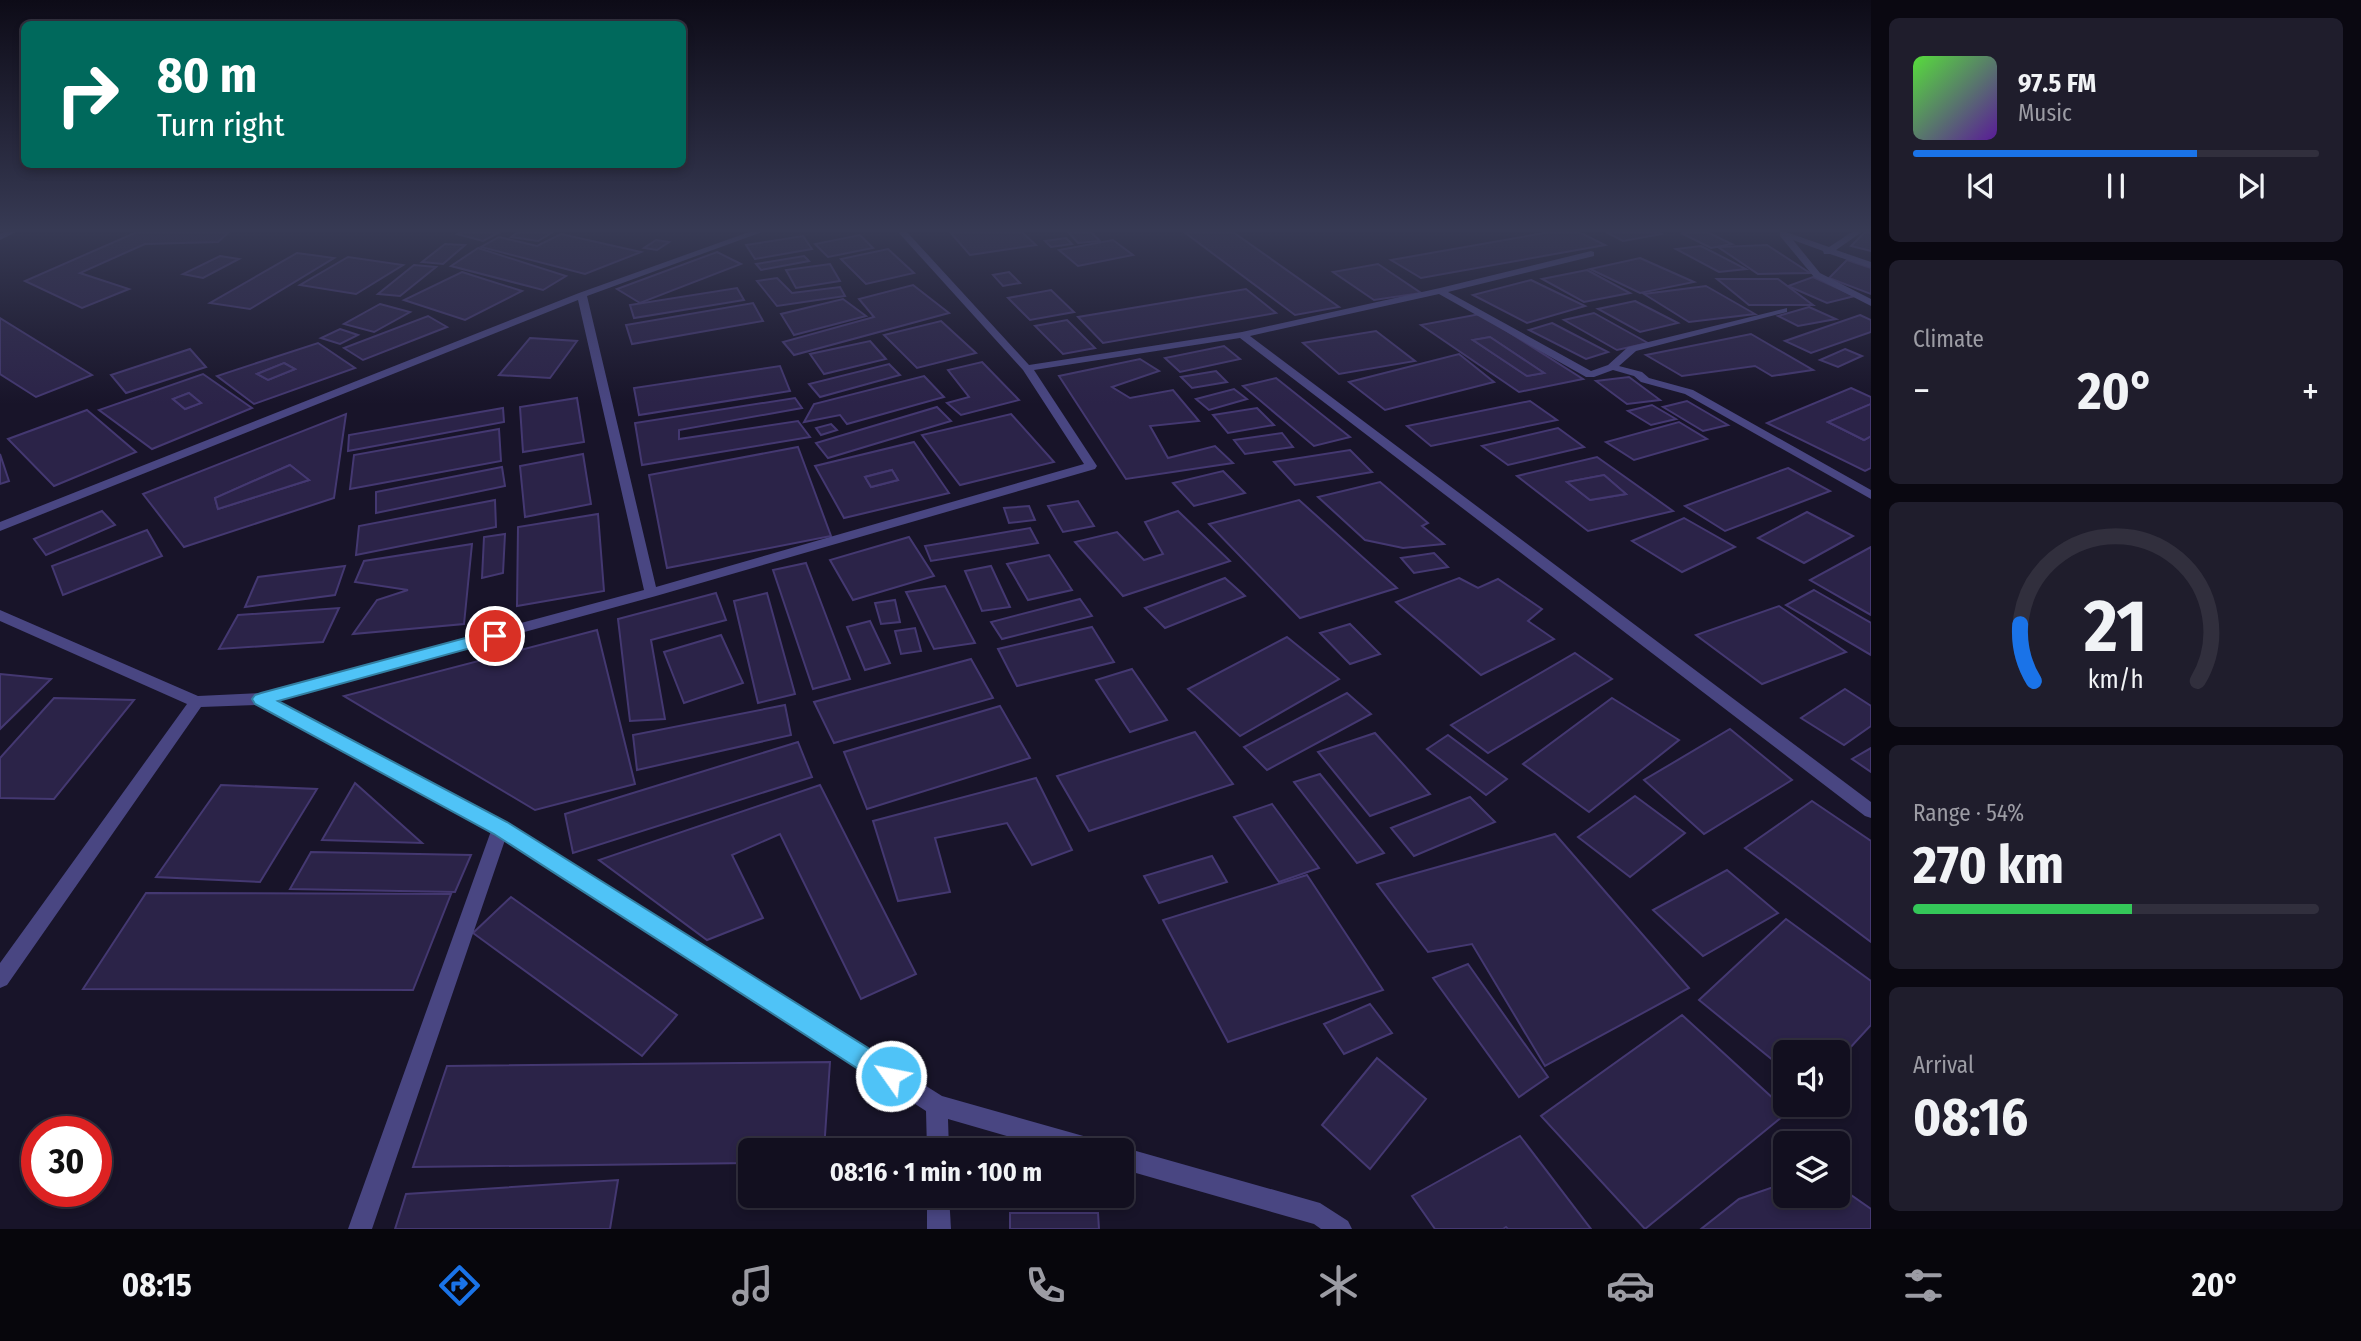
<!DOCTYPE html>
<html lang="en">
<head>
<meta charset="utf-8">
<style>
	body { margin:0; font-family:"Fira Sans Condensed",sans-serif; background:#1f1d2c; color:#f1f3f6; height:100vh; display:flex; flex-direction:column; font-size:26px; white-space:nowrap }
	* { box-sizing:border-box; margin:0 }
	p { font-size:23px; color:#9c9ca4 }
	.icon { flex:none; width:38px; height:38px; fill:none; stroke:currentColor; stroke-width:2; stroke-linecap:round; stroke-linejoin:round }
	.map { position:relative; flex:1; overflow:hidden }
	.panel { display:flex; flex-direction:column; gap:18px; padding:18px; background:#0a0811; width:490px }
	.panel>* { flex:none }
	.guide { position:absolute; left:21px; top:21px; width:665px; height:147px; border-radius:10px; box-shadow:0 4px 10px #0003,0 0 0 2px #312f3d; background:#00695c; color:#fff; overflow:hidden }
	.fabs { position:absolute; left:1773px; top:1040px; display:grid; gap:14px }
	.fabs a { display:grid; place-items:center; width:77px; height:77px; border-radius:10px; background:#120f1f; box-shadow:0 4px 10px #0003,0 0 0 2px #312f3d; font-size:35px }
	.speed { position:absolute; left:21px; top:1116px; display:flex; gap:14px; font-size:35px; font-weight:700; text-align:center }
	.speed>* { display:grid; place-content:center; width:91px; height:91px; border-radius:50%; background:#120f1f; box-shadow:0 4px 10px #0003,0 0 0 2px #312f3d; line-height:1 }
	.speed .limit { border:10px solid #d22; background:#fff; color:#111 }
	.pin { position:absolute; display:grid; place-items:center; width:60px; height:60px; color:#fff; margin:-30px; border:4px solid #fff; border-radius:50%; box-shadow:0 2px 7px #0007 }
	.me { position:absolute; width:77px; margin:-38px; rotate:303deg; stroke-linejoin:round; filter:drop-shadow(0 0 5px #0008) }
	.turn { display:flex; align-items:center; gap:24px; height:147px; padding:0 21px; font-size:32px }
	.turn .icon { width:91px; height:91px; stroke-width:2.5 }
	.turn b { display:block; font-size:49px; line-height:60px }
	.big { font-size:52px; font-weight:700; line-height:1.1 }
	.panel .card { flex:1; display:flex; flex-direction:column; justify-content:center; gap:10px; min-width:0; padding:0 24px; border-radius:10px; background:#1f1d2c }
	.panel .dial { align-items:center; gap:0 }
	.dial svg { height:182px; overflow:visible; fill:none; stroke:#312f3d; stroke-width:7; stroke-linecap:round; text-anchor:middle }
	.dial text { fill:#f1f3f6; stroke:none }
	.song { display:flex; align-items:center; gap:21px }
	.cover { width:84px; height:84px; border-radius:10px; background:linear-gradient(135deg,hsl(110 70% 55%),hsl(270 70% 35%)) }
	.played { height:7px; border-radius:4px; background:linear-gradient(90deg,#1a73e8 70%,#312f3d 70%) }
	.keys { display:flex; justify-content:space-around; direction:ltr }
	.heat { display:flex; justify-content:space-between; align-items:center; font-size:38px; direction:ltr }
	.charge { height:10px; border-radius:5px; background:linear-gradient(90deg,#34c759 54%,#312f3d 0) }
	.trip { position:absolute; left:738px; top:1138px; width:396px; height:70px; border-radius:10px; background:#120f1f; box-shadow:0 4px 10px #0003,0 0 0 2px #312f3d; font-weight:700; line-height:70px; text-align:center }
	.tab-bar { display:flex; height:112px; justify-content:space-around; align-items:center; background:#07060c; color:#9c9ca4 }
	.tab-bar .icon { width:49px; height:49px }
	.tab-bar .active { color:#1a73e8 }
	.tab-bar b { font-size:32px; color:#f1f3f6 }
	main { display:flex; flex:1; min-height:0 }
	.map>svg:first-child { display:block }
	.building { fill:#2b2348; stroke:#443871; stroke-width:2; fill-rule:evenodd }
	.lines { fill:none; stroke-linecap:round; stroke-linejoin:round }
	.street { fill:#494682; fill-rule:evenodd }
	.route { fill:#4fc3f7; stroke:#337fa1; stroke-width:2 }
</style>
</head>
<body>
<main>
<div class="map">
<svg width="1871" height="1229" viewBox="0 0 1871 1229">
	<rect width="100%" height="100%" fill="#181429"/>
	<g class="building">
		<path d="M137,232H229L218,242L145,244L80,273L129,289L82,308L25,281Z"/>
		<path d="M460,232H500L483,241L457,234Z"/>
		<path d="M518,232H553L538,241L511,237Z"/>
		<path d="M950,232H1022L1036,245L970,255Z"/>
		<path d="M1068,232H1091L1100,241L1078,243Z"/>
		<path d="M1184,232H1233L1339,307L1295,315Z"/>
		<path d="M1550,232H1579L1605,245L1421,278L1391,260Z"/>
		<path d="M1606,232H1659L1662,234L1623,241Z"/>
		<path d="M1707,232L1732,244L1711,248L1681,233Z"/>
		<path d="M1865,232H1871V251L1851,246Z"/>
		<path d="M561,234L641,252L585,274L481,247L499,237L537,246Z"/>
		<path d="M860,235L873,248L828,257L815,244Z"/>
		<path d="M803,236L812,249L755,259L746,245Z"/>
		<path d="M1066,238L1072,244L1051,247L1045,241Z"/>
		<path d="M656,240L669,242L657,250L644,248Z"/>
		<path d="M1113,240L1133,255L1078,266L1059,250Z"/>
		<path d="M445,244L465,245L443,264L422,262Z"/>
		<path d="M1767,245L1810,273L1758,274L1718,247Z"/>
		<path d="M1701,246L1746,269L1719,272L1676,249Z"/>
		<path d="M478,248L566,276L543,290L451,266Z"/>
		<path d="M888,249L914,273L866,284L841,259Z"/>
		<path d="M717,252L741,264L640,303L617,289Z"/>
		<path d="M297,253L334,258L250,309L210,303Z"/>
		<path d="M220,256L239,259L203,278L183,274Z"/>
		<path d="M804,256L809,261L761,270L756,264Z"/>
		<path d="M348,257L403,265L356,294L300,285Z"/>
		<path d="M1640,258L1694,282L1640,293L1590,269Z"/>
		<path d="M1847,260L1871,268V294L1829,278Z"/>
		<path d="M830,264L840,281L796,288L786,270Z"/>
		<path d="M1378,264L1421,293L1374,300L1333,272Z"/>
		<path d="M414,265L436,267L400,296L378,294Z"/>
		<path d="M1587,270L1630,293L1584,302L1542,279Z"/>
		<path d="M462,272L522,291L465,320L404,300Z"/>
		<path d="M1009,272L1020,283L1003,286L993,275Z"/>
		<path d="M1813,277L1855,296L1827,303L1788,286Z"/>
		<path d="M777,278L792,293L840,287L845,296L777,306L757,281Z"/>
		<path d="M1717,279H1778L1813,305H1749Z"/>
		<path d="M1531,280L1585,306L1527,323L1473,295Z"/>
		<path d="M913,285L949,313L794,355L783,342L874,317L859,299Z"/>
		<path d="M1706,286L1755,314L1689,322L1644,294Z"/>
		<path d="M737,288L744,300L634,318L630,305Z"/>
		<path d="M1246,289L1276,313L1103,343L1078,317Z"/>
		<path d="M1051,290L1074,312L1030,320L1008,298Z"/>
		<path d="M843,299L866,316L794,335L781,314Z"/>
		<path d="M1635,301L1678,323L1640,332L1598,309Z"/>
		<path d="M753,303L763,321L632,344L626,325Z"/>
		<path d="M380,304L410,312L374,332L344,324Z"/>
		<path d="M1809,307L1836,319L1798,326L1778,316Z"/>
		<path d="M1594,313L1648,343L1617,350L1564,320Z"/>
		<path d="M1480,314L1583,379L1519,392L1421,325ZM1490,337L1544,373L1527,376L1473,340Z"/>
		<path d="M1860,315L1871,320V332L1811,353L1785,341Z"/>
		<path d="M428,316L447,327L363,360L344,348Z"/>
		<path d="M0,318L92,375L36,397L0,374Z"/>
		<path d="M1067,320L1095,348L1063,354L1035,326Z"/>
		<path d="M941,321L976,353L917,368L884,335Z"/>
		<path d="M1552,323L1608,352L1586,359L1529,330Z"/>
		<path d="M340,329L358,335L340,344L321,338Z"/>
		<path d="M1376,331L1415,361L1339,374L1303,343Z"/>
		<path d="M1751,334L1813,370L1772,376L1755,366L1682,376L1646,355Z"/>
		<path d="M1490,337L1544,373L1527,376L1473,340Z"/>
		<path d="M530,338L577,341L550,378L499,375Z"/>
		<path d="M870,341L886,359L824,374L810,354Z"/>
		<path d="M318,343L355,368L254,404L217,376ZM284,363L295,369L268,380L257,374Z"/>
		<path d="M1224,346L1240,359L1180,372L1165,358Z"/>
		<path d="M190,349L206,367L126,393L111,375Z"/>
		<path d="M1845,349L1862,356L1838,367L1820,360Z"/>
		<path d="M1459,354L1494,382L1385,410L1349,382Z"/>
		<path d="M1140,359L1159,371L1112,387L1130,398L1173,390L1199,421L1150,426L1168,458L1215,446L1233,463L1126,479L1059,376Z"/>
		<path d="M982,362L1019,400L961,415L947,403L969,397L948,370Z"/>
		<path d="M284,363L295,369L268,380L257,374Z"/>
		<path d="M889,364L900,375L820,397L809,384Z"/>
		<path d="M780,366L790,391L639,415L634,388Z"/>
		<path d="M1216,371L1227,382L1192,388L1181,377Z"/>
		<path d="M203,374L252,408L152,449L99,410ZM189,393L201,403L185,409L173,399Z"/>
		<path d="M924,376L944,397L847,424L840,415L804,422L814,404Z"/>
		<path d="M1629,377L1660,400L1627,404L1596,381Z"/>
		<path d="M1276,378L1350,437L1314,446L1243,386Z"/>
		<path d="M1851,388L1871,397V404L1828,422L1864,440L1871,436V468L1865,471L1767,423Z"/>
		<path d="M1234,389L1247,399L1209,410L1196,399Z"/>
		<path d="M189,393L201,403L185,409L173,399Z"/>
		<path d="M577,398L584,442L523,452L520,407Z"/>
		<path d="M795,398L802,408L679,430V439L798,421L810,437L642,465L635,423Z"/>
		<path d="M1530,401L1557,420L1431,446L1407,426Z"/>
		<path d="M1687,401L1728,425L1703,431L1663,407Z"/>
		<path d="M1871,404V436L1864,440L1828,422Z"/>
		<path d="M1652,405L1676,419L1651,425L1628,411Z"/>
		<path d="M937,407L951,421L828,458L816,443Z"/>
		<path d="M503,408L504,422L348,451L349,435Z"/>
		<path d="M1257,408L1274,425L1228,433L1213,415Z"/>
		<path d="M87,410L136,452L54,486L8,439Z"/>
		<path d="M346,414L334,498L184,547L143,494ZM290,465L309,480L218,509L215,498Z"/>
		<path d="M1011,414L1054,462L960,485L922,435Z"/>
		<path d="M1679,422L1707,439L1634,460L1606,442Z"/>
		<path d="M831,424L837,430L821,435L816,428Z"/>
		<path d="M1558,428L1584,447L1508,465L1482,446Z"/>
		<path d="M499,429L501,461L350,489L354,455Z"/>
		<path d="M1282,433L1293,447L1245,454L1234,440Z"/>
		<path d="M914,442L949,493L844,518L815,466ZM892,470L898,480L871,487L865,477Z"/>
		<path d="M798,447L831,536L667,568L649,475Z"/>
		<path d="M1350,450L1372,472L1295,485L1274,462Z"/>
		<path d="M0,454L9,481L0,484Z"/>
		<path d="M583,454L591,504L525,517L520,466Z"/>
		<path d="M1597,457L1673,511L1588,531L1517,476ZM1604,475L1626,494L1590,500L1567,482Z"/>
		<path d="M290,465L309,480L218,509L215,498Z"/>
		<path d="M502,467L505,486L376,513V492Z"/>
		<path d="M1788,468L1830,491L1725,531L1685,506Z"/>
		<path d="M892,470L898,480L871,487L865,477Z"/>
		<path d="M1223,471L1245,493L1194,506L1173,483Z"/>
		<path d="M1604,475L1626,494L1590,500L1567,482Z"/>
		<path d="M1380,482L1428,523L1422,526L1444,544L1403,548L1365,540L1318,497Z"/>
		<path d="M495,500L496,527L356,555L359,526Z"/>
		<path d="M1299,500L1397,588L1300,618L1209,524Z"/>
		<path d="M1078,501L1094,526L1063,532L1048,506Z"/>
		<path d="M1029,506L1035,520L1009,523L1004,508Z"/>
		<path d="M102,511L115,525L46,555L34,539Z"/>
		<path d="M1178,511L1230,561L1123,596L1075,542L1117,532L1144,560L1163,554L1145,522Z"/>
		<path d="M1807,512L1853,536L1804,563L1758,538Z"/>
		<path d="M598,514L604,591L517,606L518,527Z"/>
		<path d="M1684,518L1735,547L1682,572L1632,541Z"/>
		<path d="M1030,528L1038,543L931,561L925,546Z"/>
		<path d="M147,530L162,556L63,595L52,566Z"/>
		<path d="M505,534L503,573L482,578L484,537Z"/>
		<path d="M909,537L934,576L853,600L830,560Z"/>
		<path d="M472,544L464,624L353,634L377,600L408,590L355,582L364,561Z"/>
		<path d="M1871,547V615L1810,580Z"/>
		<path d="M1434,553L1448,567L1414,573L1401,558Z"/>
		<path d="M1049,555L1072,590L1028,600L1007,564Z"/>
		<path d="M806,563L850,679L813,689L773,570Z"/>
		<path d="M345,566L335,595L245,607L258,577Z"/>
		<path d="M991,566L1010,607L982,611L965,571Z"/>
		<path d="M1225,578L1245,596L1165,628L1145,608Z"/>
		<path d="M1459,578L1478,588L1498,579L1542,609L1528,621L1554,639L1481,675L1396,602Z"/>
		<path d="M945,586L975,643L934,649L906,592Z"/>
		<path d="M1814,590L1871,623V655L1786,605Z"/>
		<path d="M716,593L726,620L651,640L665,719L630,721L618,619Z"/>
		<path d="M767,593L795,694L758,703L734,601Z"/>
		<path d="M1080,599L1092,616L1002,639L991,622Z"/>
		<path d="M895,600L900,622L881,624L875,603Z"/>
		<path d="M1779,606L1846,652L1762,684L1696,635Z"/>
		<path d="M339,608L323,642L219,649L238,615Z"/>
		<path d="M870,621L890,663L865,670L847,627Z"/>
		<path d="M1350,624L1380,654L1350,664L1320,633Z"/>
		<path d="M1092,627L1114,662L1017,686L998,649Z"/>
		<path d="M915,628L921,651L901,654L895,631Z"/>
		<path d="M597,630L635,784L535,810L344,696Z"/>
		<path d="M721,635L743,683L684,703L664,652Z"/>
		<path d="M1287,637L1339,679L1240,736L1188,689Z"/>
		<path d="M1575,653L1612,679L1488,753L1451,725Z"/>
		<path d="M971,659L993,698L834,743L814,702Z"/>
		<path d="M1132,669L1167,720L1130,732L1096,680Z"/>
		<path d="M0,674L51,679L0,729Z"/>
		<path d="M1845,689L1871,706V726L1844,745L1801,718Z"/>
		<path d="M1347,693L1371,714L1267,770L1244,747Z"/>
		<path d="M54,698L134,700L54,799L0,798V758Z"/>
		<path d="M1612,698L1679,740L1589,812L1523,764Z"/>
		<path d="M785,705L791,735L637,770L633,735Z"/>
		<path d="M1000,706L1030,758L867,809L844,752Z"/>
		<path d="M1730,729L1792,780L1704,834L1644,780Z"/>
		<path d="M1195,732L1233,784L1089,831L1057,776Z"/>
		<path d="M1375,733L1430,794L1370,816L1318,752Z"/>
		<path d="M1448,735L1507,779L1486,795L1427,749Z"/>
		<path d="M798,742L812,777L573,853L565,814Z"/>
		<path d="M1871,748V772L1852,759Z"/>
		<path d="M1320,774L1384,853L1357,863L1294,782Z"/>
		<path d="M1036,778L1072,850L1032,865L1007,823L935,838L950,892L898,901L873,821Z"/>
		<path d="M355,783L422,843L322,840Z"/>
		<path d="M221,785L317,789L260,882L156,877Z"/>
		<path d="M820,785L916,974L861,999L780,834L732,855L763,918L707,940L599,860Z"/>
		<path d="M1635,796L1685,833L1630,877L1578,837Z"/>
		<path d="M1470,797L1495,822L1414,856L1391,828Z"/>
		<path d="M1812,801L1871,841V942L1745,848Z"/>
		<path d="M1272,804L1319,868L1279,882L1234,817Z"/>
		<path d="M1555,834L1689,988L1545,1066L1472,944L1428,952L1377,884Z"/>
		<path d="M311,852L471,855L455,892L290,889Z"/>
		<path d="M1212,856L1227,882L1159,903L1144,876Z"/>
		<path d="M1727,870L1778,913L1703,956L1653,910Z"/>
		<path d="M1307,875L1383,990L1228,1042L1163,920Z"/>
		<path d="M146,893L451,894L413,990L83,989Z"/>
		<path d="M511,897L677,1015L642,1056L473,933Z"/>
		<path d="M1786,919L1871,981V1025L1838,1061V1052H1785V1070L1699,1000Z"/>
		<path d="M1468,964L1548,1077L1519,1097L1433,978Z"/>
		<path d="M1370,1004L1392,1033L1344,1054L1324,1024Z"/>
		<path d="M1682,1015L1788,1112L1645,1229L1541,1116Z"/>
		<path d="M1377,1058L1426,1099L1370,1169L1322,1125Z"/>
		<path d="M830,1062L824,1150H751V1163L413,1167L447,1066Z"/>
		<path d="M1520,1136L1591,1229H1508L1506,1227L1503,1229H1435L1412,1196Z"/>
		<path d="M618,1180L610,1229H395L406,1194Z"/>
		<path d="M1785,1183V1195H1838V1186L1871,1209V1229H1701L1739,1199Z"/>
		<path d="M1010,1213H1098L1099,1229H1010Z"/>
	</g>
	<g class="lines">
		<g class="street">
			<path d="M4,232H16L0,240V234Z"/>
			<path d="M749,232H762L587,296L656,587L1084,464L1023,370L898,232H907L1029,365L1242,332L1440,288L1591,251L1594,252V256L1448,292L1591,371L1608,365L1628,347L1787,308V312L1636,351L1619,366L1642,372L1649,378L1693,390L1871,490V499L1685,394L1641,382L1634,376L1613,370L1594,377H1586L1439,294L1250,336L1871,802V818L1865,816L1240,338L1034,370L1097,466L1095,469L656,596L277,700L507,823L942,1096L1094,1139L1102,1142L1105,1150H1055L948,1119L949,1150H927L926,1111L505,840L372,1229H348L491,831L259,705L201,707L7,985L0,988V963L187,704L0,621V610L198,696L261,693L644,590L578,300L0,531V522L579,293Z"/>
			<path d="M1780,232H1786L1829,247L1852,232H1862L1836,250L1871,262V268L1830,254H1824L1823,251L1793,240L1820,273L1871,299V306L1814,277L1780,236Z"/>
			<path d="M1122,1147L1320,1203L1348,1221L1352,1229H1321L1314,1224L1122,1169V1150H1115Z"/>
			<path d="M927,1195H949L951,1229H927Z"/>
		</g>
	</g>
	<linearGradient id="sky" x2="0" y2="1"><stop stop-color="#0d0b17"/><stop offset="0.57" stop-color="#373a54"/><stop offset="1" stop-color="#373a54" stop-opacity="0"/></linearGradient>
	<rect width="1871" height="404" fill="url(#sky)"/>
	<path class="route" d="M495,630L500,632L503,636L500,640L278,701L507,822L900,1068L903,1076L900,1085L891,1088L883,1085L494,834L255,704L252,699L255,695L261,693Z"/>
</svg>
<div class="fabs">
<a><svg class="icon" aria-label="sound" viewBox="0 0 24 24"><path d="M4 9h4l5-4v14l-5-4H4zM17 9q2 3 0 6"/></svg></a>
<a><svg class="icon" aria-label="layers" viewBox="0 0 24 24"><path d="M12 4l9 5-9 5-9-5zM3 14l9 5 9-5"/></svg></a>
</div>
<div class="speed"><div class="limit">30</div></div>
<div class="pin" style="left:495px;top:636px;background:#d93025"><svg class="icon" aria-label="arrive" viewBox="0 0 24 24"><path d="M6 21V4h12l-3 4 3 4H6"/></svg></div>
<svg class="me" style="left:891px;top:1076px" viewBox="-20 -20 40 40"><circle r="17" fill="#4fc3f7" stroke="#fff" stroke-width="3"/><path d="M0-11L8 9 0 5-8 9z" fill="#fff"/></svg>
<div class="trip">08:16 · 1 min · 100 m</div>
<div class="guide">
<div class="turn"><svg class="icon" aria-label="right" viewBox="0 0 24 24"><path d="M7 20v-9h11M14 6l5 5-5 5"/></svg><div><b>80 m</b>Turn right</div></div>
</div>
</div>
<section class="panel">
<div class="card">
<div class="song"><i class="cover"></i><div><b>97.5 FM</b><p>Music</p></div></div>
<div class="played"></div>
<div class="keys"><svg class="icon" aria-label="previous" viewBox="0 0 24 24"><path d="M18 5L8 12l10 7zM5 5v14"/></svg><svg class="icon" aria-label="pause" viewBox="0 0 24 24"><path d="M8 5v14M16 5v14"/></svg><svg class="icon" aria-label="next" viewBox="0 0 24 24"><path d="M6 5l10 7-10 7zM19 5v14"/></svg></div>
</div>
<div class="card"><p>Climate</p>
<div class="heat"><a>−</a><b class="big">20°</b><a>+</a></div>
</div>
<div class="card dial"><svg viewBox="0 0 100 80">
<path d="M14 69A42 42 0 1 1 86 69"/>
<path d="M14 69A42 42 0 0 1 8 44" stroke="#1a73e8"/>
<text x="50" y="56" font-size="32" font-weight="700">21</text>
<text x="50" y="72" font-size="11">km/h</text>
</svg></div>
<div class="card"><p>Range · 54%</p><b class="big">270 km</b><div class="charge"></div></div>
<div class="card"><p>Arrival</p><b class="big">08:16</b></div>
</section>
</main>
<nav class="tab-bar">
<b>08:15</b>
<svg class="icon active" aria-label="directions" viewBox="0 0 24 24"><path d="M12 3l9 9-9 9-9-9zM9 14v-3h6M13 9l2 2-2 2"/></svg>
<svg class="icon" aria-label="music" viewBox="0 0 24 24"><path d="M9 18V5l10-2v13"/><circle cx="6" cy="18" r="3"/><circle cx="16" cy="16" r="3"/></svg>
<svg class="icon" aria-label="phone" viewBox="0 0 24 24"><path d="M5 4h4l2 5-3 2q2 4 5 5l2-3 5 2v4C11 20 4 13 5 4z"/></svg>
<svg class="icon" aria-label="climate" viewBox="0 0 24 24"><path d="M12 3v18M4 7l16 10M4 17L20 7"/></svg>
<svg class="icon" aria-label="car" viewBox="0 0 24 24"><path d="M5 17H2v-5l4-1 3-4h7l3 4 3 1v5h-3M9 17h6M6 11h13"/><circle cx="7" cy="17" r="2"/><circle cx="17" cy="17" r="2"/></svg>
<svg class="icon" aria-label="filters" viewBox="0 0 24 24"><path d="M4 7h16M4 17h16"/><circle cx="9" cy="7" r="2"/><circle cx="15" cy="17" r="2"/></svg>
<b>20°</b>
</nav>
</body>
</html>
